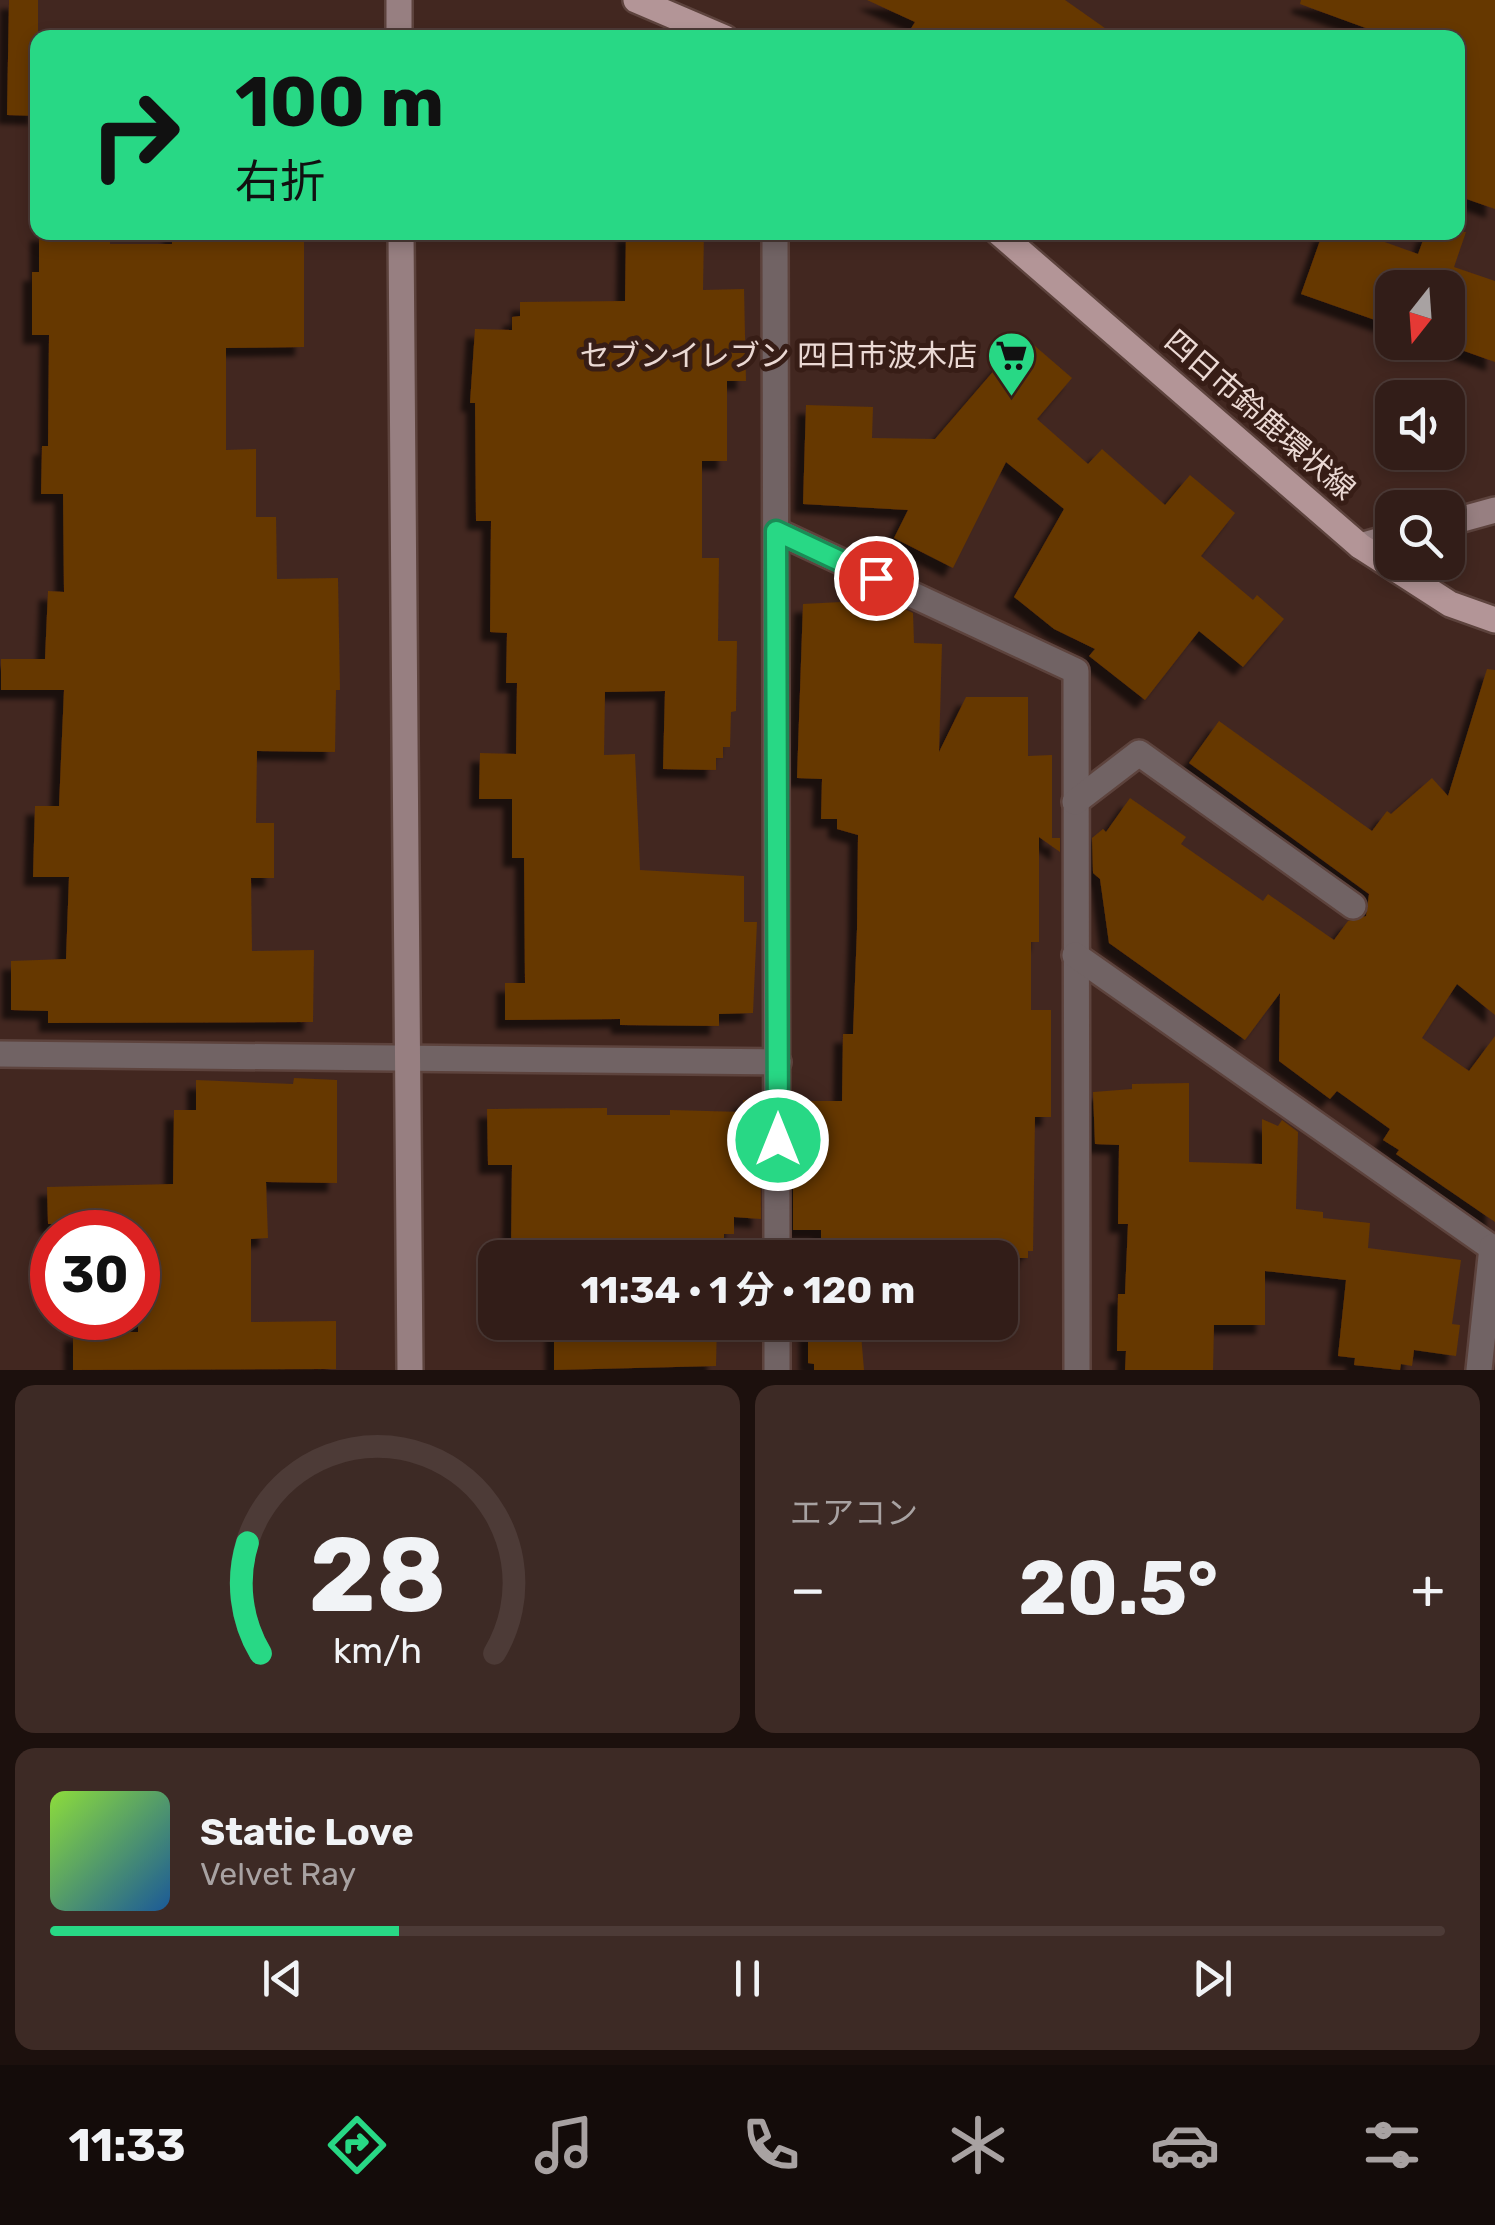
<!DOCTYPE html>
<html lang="ja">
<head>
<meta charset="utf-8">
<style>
	body { margin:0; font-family:Rubik,"Noto Sans JP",sans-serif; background:#3d2a25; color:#f1f3f6; height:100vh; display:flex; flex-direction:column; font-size:38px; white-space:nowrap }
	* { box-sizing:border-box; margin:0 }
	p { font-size:32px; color:#a8a2a2 }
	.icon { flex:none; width:55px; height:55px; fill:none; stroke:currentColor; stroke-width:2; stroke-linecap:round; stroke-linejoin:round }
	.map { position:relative; height:1370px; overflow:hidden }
	.details { display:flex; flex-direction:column; gap:15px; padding:15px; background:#1c100d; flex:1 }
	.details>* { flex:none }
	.top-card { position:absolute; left:30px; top:30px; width:1435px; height:210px; border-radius:20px; box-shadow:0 5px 15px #0003,0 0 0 2px #4d3b37; background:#28d885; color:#111; overflow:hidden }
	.needle { width:65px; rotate:197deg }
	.buttons { position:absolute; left:1375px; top:270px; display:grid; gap:20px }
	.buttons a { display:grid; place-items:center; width:90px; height:90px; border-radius:20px; background:#321d18; box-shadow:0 5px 15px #0003,0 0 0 2px #4d3b37; font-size:50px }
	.speed { position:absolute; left:30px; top:1210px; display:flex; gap:20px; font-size:50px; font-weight:700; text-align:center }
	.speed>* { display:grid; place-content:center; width:130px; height:130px; border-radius:50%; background:#321d18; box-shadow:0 5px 15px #0003,0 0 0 2px #4d3b37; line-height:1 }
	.speed .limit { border:15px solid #d22; background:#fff; color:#111 }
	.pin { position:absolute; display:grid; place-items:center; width:85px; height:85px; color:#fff; margin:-42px; border:5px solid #fff; border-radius:50%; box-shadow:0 2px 10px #0007 }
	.me { position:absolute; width:110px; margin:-55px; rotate:0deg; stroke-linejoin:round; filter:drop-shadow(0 0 8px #0008) }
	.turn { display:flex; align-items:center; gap:35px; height:210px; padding:0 40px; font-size:45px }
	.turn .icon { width:130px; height:130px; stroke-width:2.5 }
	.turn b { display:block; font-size:70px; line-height:85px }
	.big { font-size:75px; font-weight:700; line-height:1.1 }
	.details .card { flex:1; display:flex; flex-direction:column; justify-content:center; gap:15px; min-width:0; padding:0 35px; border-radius:20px; background:#3d2a25 }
	.details .dial { align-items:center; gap:0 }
	.dial svg { height:260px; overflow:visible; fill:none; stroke:#4d3b37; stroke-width:7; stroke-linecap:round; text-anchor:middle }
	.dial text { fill:#f1f3f6; stroke:none }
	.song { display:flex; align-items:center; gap:30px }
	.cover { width:120px; height:120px; border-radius:15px; background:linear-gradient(135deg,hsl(90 70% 55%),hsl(210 70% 35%)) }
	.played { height:10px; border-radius:5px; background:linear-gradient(90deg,#28d885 25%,#4d3b37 25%) }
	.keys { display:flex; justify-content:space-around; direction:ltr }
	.heat { display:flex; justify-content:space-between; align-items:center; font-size:55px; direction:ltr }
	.details .tiles { flex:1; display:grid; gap:15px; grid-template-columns:1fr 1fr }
	.card:last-child { grid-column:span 2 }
	.trip { position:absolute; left:478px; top:1240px; width:540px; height:100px; border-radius:20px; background:#321d18; box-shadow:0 5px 15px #0003,0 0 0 2px #4d3b37; font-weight:700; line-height:100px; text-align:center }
	.menu { display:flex; height:160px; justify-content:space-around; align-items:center; background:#140c0a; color:#a8a2a2 }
	.menu .icon { width:70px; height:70px }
	.menu .on { color:#28d885 }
	.menu b { font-size:45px; color:#f1f3f6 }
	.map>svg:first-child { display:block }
	.building { fill:#663701; filter:url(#shadow) }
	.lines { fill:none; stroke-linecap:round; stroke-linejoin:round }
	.street-casing { stroke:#5d433d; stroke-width:30 }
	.secondary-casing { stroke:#5d433d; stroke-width:30 }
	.primary-casing { stroke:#5d433d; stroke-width:30 }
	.street { stroke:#716364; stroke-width:25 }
	.secondary { stroke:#977f81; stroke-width:25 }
	.primary { stroke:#b39597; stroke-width:25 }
	.route-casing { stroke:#1a8c56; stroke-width:25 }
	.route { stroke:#28d885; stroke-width:18 }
	.labels { text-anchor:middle; stroke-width:10; stroke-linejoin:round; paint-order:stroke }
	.poi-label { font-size:30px; fill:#ebd9d4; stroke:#371d16; text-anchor:end }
	.street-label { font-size:30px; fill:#ebd9d4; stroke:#371d16 }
</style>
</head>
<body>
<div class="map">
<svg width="1495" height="1370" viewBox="0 0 1495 1370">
	<defs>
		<filter id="shadow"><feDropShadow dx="-9" dy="9" stdDeviation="2.5" flood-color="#0009"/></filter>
	</defs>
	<rect width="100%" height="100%" fill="#422720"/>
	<g class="building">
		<path d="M9,0H38V116L7,115Z"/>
		<path d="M867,0H1065L1119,38H905L915,22Z"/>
		<path d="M1301,0H1495V209L1458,196V38H1393L1300,4Z"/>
		<path d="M39,232H110V244H172V232H304V347L226,348V450L256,449V517H276L277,579L338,578L340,690H336L335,752L257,751L256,823H274V878H251L252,951L314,950L313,1022L48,1023V1011L11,1010V961L66,959L69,877H33L35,806H59L64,690H1V659H45L48,591L64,592L63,494H41L42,446H48L49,335H32V272H39Z"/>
		<path d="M626,232H704L703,290L744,289L746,381H727V461H702V558H719L718,641H737L736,711L731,712L730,747H723V758H716V770L663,769L665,691L605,692L604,755L635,754L640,870L744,876V922H757L753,1013L719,1014V1026L620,1025V1019L505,1020V983H525L524,858H512V799H479L480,753L516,754L517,683H506L507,633L490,632L491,521H476L475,403H470L475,329L512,330V317L520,316V302L625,301Z"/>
		<path d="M1323,232H1357L1418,254L1426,232H1466L1454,267L1495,281V362L1439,342H1448V288H1392V326L1301,294Z"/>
		<path d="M1028,340L1072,378L1037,419L1088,464L1102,449L1165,505L1190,475L1235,513L1201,556L1253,600L1257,595L1284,619L1243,667L1199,631L1145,700L1089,656L1095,649L1054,629L1014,597L1064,509L1006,462L953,568L894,538L908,510L803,504L806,405L873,407L872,438L935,439L1009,353L1013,357Z"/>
		<path d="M865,590L913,613L914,643L942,644L939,752L966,697H1028V756L1052,755V838H1060V852L1039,837V942H1031V1010H1051V1117H1035L1033,1251H1028V1258H821V1230H793V1101H842L843,1034H853L857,929L858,835L837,829V819H821L822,779L797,778L803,604L860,601Z"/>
		<path d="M1487,669L1495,670V1015L1457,984L1422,1038L1469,1071L1495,1036V1222L1396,1154L1399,1150L1383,1140L1390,1129L1337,1091L1330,1099L1279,1061L1280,993L1245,1040L1109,943L1100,879L1093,873L1092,838L1103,829L1106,832L1130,798L1186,837L1181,844L1263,901L1268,894L1334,940L1348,921L1366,916L1369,894L1189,763L1219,721L1372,831L1387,811L1391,814L1432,778L1448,796Z"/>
		<path d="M294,1078L337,1080V1183L266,1182L268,1238L251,1239V1322L336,1321V1369L73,1370V1332H138V1232H55V1224H48L47,1187L173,1184L174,1110H196V1080L293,1084Z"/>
		<path d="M1189,1083V1162L1262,1164V1119L1278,1126L1282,1120L1298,1132L1296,1209L1323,1212V1218L1370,1223L1368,1248L1461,1260L1452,1324L1460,1325L1456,1356L1414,1350L1412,1366L1401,1364L1400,1370L1354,1365L1355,1358L1338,1356L1346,1280L1265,1271V1325H1214L1213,1370H1125L1126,1351H1117L1118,1294H1125L1128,1224H1118L1119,1145L1095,1144L1093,1092L1132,1089V1084Z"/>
		<path d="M743,1100H760L761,1219L734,1217V1234H724V1246L621,1251L511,1249L512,1165H488L487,1109L607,1108V1115H670V1110L743,1112Z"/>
		<path d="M554,1322H717L716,1366L554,1370Z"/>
		<path d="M819,1322H860L864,1370H814V1364L808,1363V1329H819Z"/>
	</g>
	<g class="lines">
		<defs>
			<g id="street">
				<path d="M775,232L777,1258"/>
				<path d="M776,531L1076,671L1077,1370"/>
				<path d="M1075,802L1139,753L1353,906"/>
				<path d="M1075,955L1495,1250"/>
				<path d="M0,1054L778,1062"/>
				<path d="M777,1370V1322"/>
				<path d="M1479,1370L1492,1247"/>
			</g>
			<g id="secondary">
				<path d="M399,0V38"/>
				<path d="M401,232L410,1370"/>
				<path d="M1448,523L1495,510"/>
				<path d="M1360,546L1392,537"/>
			</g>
			<g id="primary">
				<path d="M636,0L725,38"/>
				<path d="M998,232L1360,546L1450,604L1495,620"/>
			</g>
		</defs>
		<use href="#street" class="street-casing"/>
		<use href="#secondary" class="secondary-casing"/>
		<use href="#primary" class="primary-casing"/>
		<use href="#street" class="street"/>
		<use href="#secondary" class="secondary"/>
		<use href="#primary" class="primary"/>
	</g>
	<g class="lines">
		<defs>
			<path id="route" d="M778,1140L776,531L876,578"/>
		</defs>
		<use href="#route" class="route-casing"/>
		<use href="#route" class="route"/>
	</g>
	<defs>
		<symbol id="supermarket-pin" viewBox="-11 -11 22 30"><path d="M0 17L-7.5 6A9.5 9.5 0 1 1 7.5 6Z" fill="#28d885" stroke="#371d16"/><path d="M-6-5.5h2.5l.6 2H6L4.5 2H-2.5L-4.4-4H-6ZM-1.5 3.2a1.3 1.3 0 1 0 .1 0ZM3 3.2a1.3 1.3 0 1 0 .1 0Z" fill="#111"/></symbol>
	</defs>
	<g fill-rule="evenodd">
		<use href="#supermarket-pin" x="984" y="328" width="55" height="75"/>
	</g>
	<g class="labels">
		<g class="poi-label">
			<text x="977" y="366">セブンイレブン 四日市波木店</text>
		</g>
		<g class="street-label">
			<text transform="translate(1260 415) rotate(41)" y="10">四日市鈴鹿環状線</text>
		</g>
	</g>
</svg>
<div class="buttons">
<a><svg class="needle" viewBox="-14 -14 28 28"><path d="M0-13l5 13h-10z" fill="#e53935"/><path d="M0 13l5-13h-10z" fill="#a8a2a2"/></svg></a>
<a><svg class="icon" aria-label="sound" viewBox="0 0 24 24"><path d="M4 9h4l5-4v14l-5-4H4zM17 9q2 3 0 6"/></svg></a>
<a><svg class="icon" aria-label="search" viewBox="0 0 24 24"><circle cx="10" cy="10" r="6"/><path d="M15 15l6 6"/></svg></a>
</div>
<div class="speed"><div class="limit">30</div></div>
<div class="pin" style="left:876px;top:578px;background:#d93025"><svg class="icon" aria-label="arrive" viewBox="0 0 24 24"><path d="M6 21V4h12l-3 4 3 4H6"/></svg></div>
<svg class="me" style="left:778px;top:1140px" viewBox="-20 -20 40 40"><circle r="17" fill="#28d885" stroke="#fff" stroke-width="3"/><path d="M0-11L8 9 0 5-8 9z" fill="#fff"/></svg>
<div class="trip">11:34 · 1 分 · 120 m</div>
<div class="top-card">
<div class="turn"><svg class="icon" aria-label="right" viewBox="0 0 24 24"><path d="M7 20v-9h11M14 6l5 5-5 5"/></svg><div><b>100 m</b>右折</div></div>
</div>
</div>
<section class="details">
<div class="tiles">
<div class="card dial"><svg viewBox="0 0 100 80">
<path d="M14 69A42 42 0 1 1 86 69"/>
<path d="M14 69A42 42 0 0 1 10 35" stroke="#28d885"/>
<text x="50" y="56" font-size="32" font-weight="700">28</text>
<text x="50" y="72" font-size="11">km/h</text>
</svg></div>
<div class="card"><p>エアコン</p>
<div class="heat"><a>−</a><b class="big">20.5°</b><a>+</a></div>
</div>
<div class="card">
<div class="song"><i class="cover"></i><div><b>Static Love</b><p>Velvet Ray</p></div></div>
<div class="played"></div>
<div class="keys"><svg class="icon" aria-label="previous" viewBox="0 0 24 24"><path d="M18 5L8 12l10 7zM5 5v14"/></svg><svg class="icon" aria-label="pause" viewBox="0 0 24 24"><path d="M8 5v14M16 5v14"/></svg><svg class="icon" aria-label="next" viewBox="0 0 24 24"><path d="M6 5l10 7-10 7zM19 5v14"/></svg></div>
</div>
</div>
</section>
<nav class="menu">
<b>11:33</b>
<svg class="icon on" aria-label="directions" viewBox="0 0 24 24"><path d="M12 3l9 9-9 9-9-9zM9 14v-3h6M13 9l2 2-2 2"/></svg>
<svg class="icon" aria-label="music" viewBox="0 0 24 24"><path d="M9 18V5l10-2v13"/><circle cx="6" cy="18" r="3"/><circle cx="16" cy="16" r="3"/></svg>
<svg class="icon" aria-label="phone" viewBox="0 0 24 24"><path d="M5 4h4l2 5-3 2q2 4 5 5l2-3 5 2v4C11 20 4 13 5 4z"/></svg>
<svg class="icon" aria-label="climate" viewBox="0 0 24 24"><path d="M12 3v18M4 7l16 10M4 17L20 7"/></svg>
<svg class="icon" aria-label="car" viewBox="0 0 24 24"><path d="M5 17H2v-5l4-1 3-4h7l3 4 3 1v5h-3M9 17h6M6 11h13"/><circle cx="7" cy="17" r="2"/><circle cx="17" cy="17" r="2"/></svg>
<svg class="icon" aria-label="filters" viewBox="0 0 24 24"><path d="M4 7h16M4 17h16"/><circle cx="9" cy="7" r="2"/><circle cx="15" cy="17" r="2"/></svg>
</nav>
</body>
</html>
